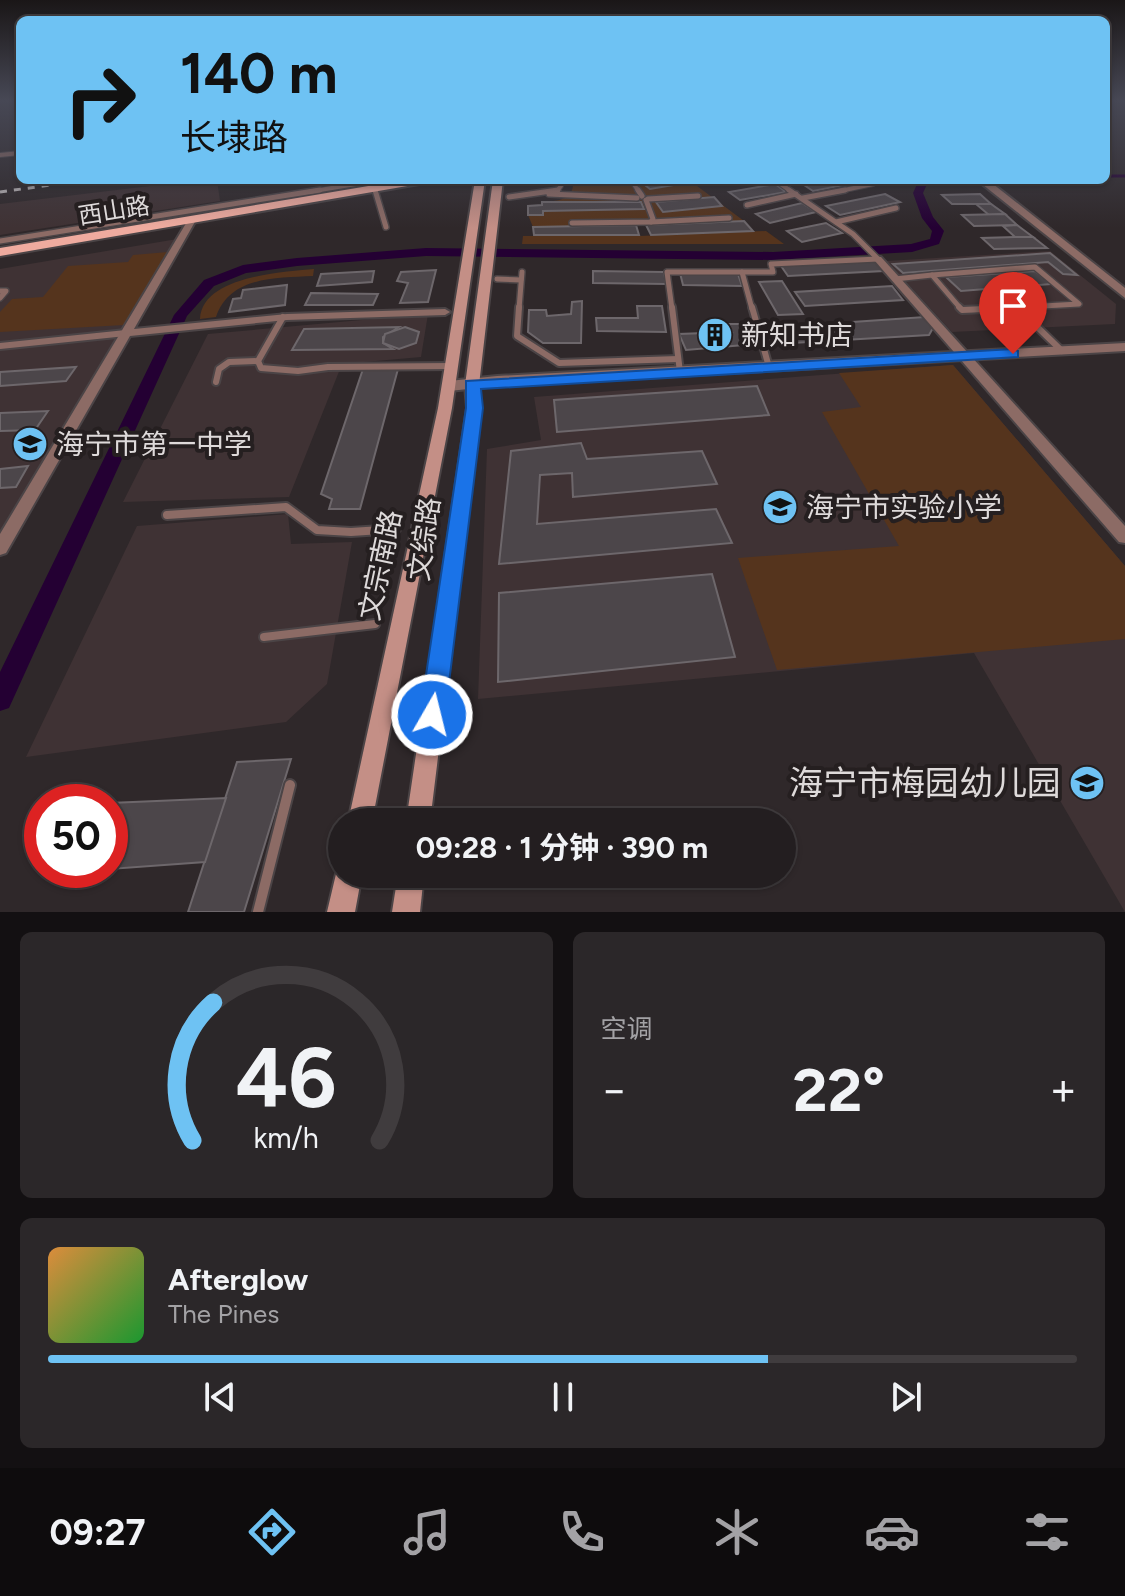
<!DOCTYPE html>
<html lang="zh">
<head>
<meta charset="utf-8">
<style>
	body { margin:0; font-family:Figtree,"Noto Sans SC",sans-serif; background:#2b2729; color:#f1f3f6; height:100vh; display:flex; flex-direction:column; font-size:30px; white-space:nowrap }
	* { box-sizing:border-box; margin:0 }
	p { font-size:26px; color:#a3a2a5 }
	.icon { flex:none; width:44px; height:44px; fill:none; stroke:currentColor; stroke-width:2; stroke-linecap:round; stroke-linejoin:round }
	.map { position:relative; height:912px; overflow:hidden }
	.details { display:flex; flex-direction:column; gap:20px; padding:20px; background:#131012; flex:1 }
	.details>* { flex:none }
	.guide { position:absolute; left:16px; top:16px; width:1094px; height:168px; border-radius:12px; box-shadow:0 2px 6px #0004,0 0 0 2px #403c3e; background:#6ec2f3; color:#111; overflow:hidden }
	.speed { position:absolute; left:24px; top:784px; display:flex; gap:16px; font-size:40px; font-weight:700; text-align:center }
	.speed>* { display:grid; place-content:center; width:104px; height:104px; border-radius:50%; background:#231e20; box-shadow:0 2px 6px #0004,0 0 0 2px #403c3e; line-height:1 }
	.speed .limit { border:12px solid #d22; background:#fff; color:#111 }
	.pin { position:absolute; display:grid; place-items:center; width:68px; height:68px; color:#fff; margin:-82px -34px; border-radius:50% 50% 50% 0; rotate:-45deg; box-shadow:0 0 8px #0007 }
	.pin .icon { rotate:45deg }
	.me { position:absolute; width:88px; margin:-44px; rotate:8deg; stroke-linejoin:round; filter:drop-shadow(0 0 6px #0008) }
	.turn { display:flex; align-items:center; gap:28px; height:168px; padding:0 32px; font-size:36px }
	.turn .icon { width:104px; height:104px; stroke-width:2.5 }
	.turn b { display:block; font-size:56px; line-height:68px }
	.big { font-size:60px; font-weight:700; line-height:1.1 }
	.details .widget { flex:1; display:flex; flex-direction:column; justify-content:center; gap:12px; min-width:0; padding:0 28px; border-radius:12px; background:#2b2729 }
	.details .dial { align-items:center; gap:0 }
	.dial svg { height:208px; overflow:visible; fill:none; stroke:#403c3e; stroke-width:7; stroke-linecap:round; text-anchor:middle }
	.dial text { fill:#f1f3f6; stroke:none }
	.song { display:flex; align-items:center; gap:24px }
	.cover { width:96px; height:96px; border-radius:12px; background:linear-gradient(135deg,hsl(30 70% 55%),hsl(130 70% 35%)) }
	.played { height:8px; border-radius:4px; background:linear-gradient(90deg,#6ec2f3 70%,#403c3e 70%) }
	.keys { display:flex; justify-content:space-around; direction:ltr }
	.heat { display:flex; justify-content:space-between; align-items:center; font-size:44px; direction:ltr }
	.details .tiles { flex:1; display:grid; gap:20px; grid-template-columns:1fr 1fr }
	.widget:last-child { grid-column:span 2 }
	.trip { position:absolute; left:328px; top:808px; width:468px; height:80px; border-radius:40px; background:#231e20; box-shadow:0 2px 6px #0004,0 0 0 2px #403c3e; font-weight:700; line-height:80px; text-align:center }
	.tab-bar { display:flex; height:128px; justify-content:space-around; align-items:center; background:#0e0c0d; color:#a3a2a5 }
	.tab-bar .icon { width:56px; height:56px }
	.tab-bar .on { color:#6ec2f3 }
	.tab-bar b { font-size:36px; color:#f1f3f6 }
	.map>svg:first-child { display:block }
	.built { fill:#3f3234 }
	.green { fill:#55341d }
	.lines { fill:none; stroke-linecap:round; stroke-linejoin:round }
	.stream { stroke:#240033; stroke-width:3 }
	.canal { fill:#240033; fill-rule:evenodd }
	.building { fill:#4c464a; stroke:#6d676b; stroke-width:2 }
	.service-far4-casing { stroke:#4b4446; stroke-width:6 }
	.service-far3-casing { stroke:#4b4446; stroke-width:8 }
	.service-far2-casing { stroke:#4b4446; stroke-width:10 }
	.service-far1-casing { stroke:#4b4446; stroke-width:12 }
	.service-casing { stroke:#4b4446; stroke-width:14 }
	.minor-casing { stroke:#4b4446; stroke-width:4 }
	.tertiary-casing { stroke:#4b4446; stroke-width:4 }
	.secondary-casing { stroke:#4b4446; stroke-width:4 }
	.primary-casing { stroke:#4b4446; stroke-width:4 }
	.service-far4 { stroke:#8c6b65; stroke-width:4 }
	.service-far3 { stroke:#8c6b65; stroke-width:5 }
	.service-far2 { stroke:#8c6b65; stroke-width:6 }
	.service-far1 { stroke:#8c6b65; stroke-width:8 }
	.service { stroke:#8c6b65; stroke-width:10 }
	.minor { fill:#8c6b65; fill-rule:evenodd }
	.tertiary { fill:#8c6b65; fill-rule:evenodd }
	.secondary { fill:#c48f86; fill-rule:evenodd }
	.primary { fill:#efab9f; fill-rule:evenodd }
	.rail { stroke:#bab5b6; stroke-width:3; stroke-dasharray:7 7; stroke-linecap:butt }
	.route { fill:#1a73e8; stroke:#114b97; stroke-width:2 }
	.labels { text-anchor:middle; stroke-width:8; stroke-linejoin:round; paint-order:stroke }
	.far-street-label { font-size:24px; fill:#dedada; stroke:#251f20 }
	.poi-label { font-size:28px; fill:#dedada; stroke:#251f20; text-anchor:start }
	.street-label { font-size:28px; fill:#dedada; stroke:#251f20 }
	.near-poi-label { font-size:34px; fill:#dedada; stroke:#251f20; text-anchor:end }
</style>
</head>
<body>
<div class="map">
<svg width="1125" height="912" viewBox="0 0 1125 912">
	<rect width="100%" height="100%" fill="#2f282a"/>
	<g class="built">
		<path d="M200,180H217L220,201L0,235V204Z"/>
		<path d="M183,238L0,549V269Z"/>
		<path d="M1050,251L1116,304L1115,324L952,332L887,261Z"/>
		<path d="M428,314L421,357L342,364L289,497L123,502L208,334Z"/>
		<path d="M953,365L1125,566V912L974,653L478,699L487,449L541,440L534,397Z"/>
		<path d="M288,514L291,544L352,542L327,684L286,722L26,757L137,526Z"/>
	</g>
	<g class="green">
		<path d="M564,180H689L744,221L533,227L528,215H543L542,202C555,201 571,201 573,186Z"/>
		<path d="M766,231L784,244H522L523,236H639Z"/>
		<path d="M168,252L124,325L0,332V312L12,299L43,297L68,266L128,262L133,255Z"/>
		<path d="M314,269L313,276C276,278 230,276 216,317L200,319C202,276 283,272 314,269Z"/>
		<path d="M953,365L1125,566V639L777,670L738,558L899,546L822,412L861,407L839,373Z"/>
	</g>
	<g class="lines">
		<g class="stream">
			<path d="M1106,176H1125"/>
			<path d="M953,180H968"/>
		</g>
		<path class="canal" d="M919,180H929L923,193L933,217L944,231L939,244L912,252L773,260L426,256L297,266L246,273L214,286L187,316L9,708L0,711V672L174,315L204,280L243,265L297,258L426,248L773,252L911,244L930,239L932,231L922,218L913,193Z"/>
	</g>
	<g class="building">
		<path d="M651,180H689L692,182L650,189L641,182Z"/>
		<path d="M816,180H869L813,191L801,183Z"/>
		<path d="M775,184L786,192L740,200L729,192Z"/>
		<path d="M885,194L900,202L840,215L826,206Z"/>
		<path d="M980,194L991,204H952L942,195Z"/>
		<path d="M714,197L722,206L663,212L656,202Z"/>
		<path d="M542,202H641L644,209L543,211V215H528V206L542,205Z"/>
		<path d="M802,203L816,212L770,223L756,214Z"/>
		<path d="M976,204H991L1005,214L989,215Z"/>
		<path d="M1005,214L1017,225L974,226L962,215Z"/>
		<path d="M744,221L753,231L651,235L646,225Z"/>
		<path d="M826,223L842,233L802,242L787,231Z"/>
		<path d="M636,225L639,235H534L533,227Z"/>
		<path d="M1017,225L1033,237H1015L1003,226Z"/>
		<path d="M1015,237H1033L1047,248L994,249L982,238Z"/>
		<path d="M1050,253L1077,275L1063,274L1048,262L903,273L893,264Z"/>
		<path d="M874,260L883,271L788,276L781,266Z"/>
		<path d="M436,270L428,302L400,303L408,283L397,281L401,272Z"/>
		<path d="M374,271L372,282L317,286L321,274Z"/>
		<path d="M593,271L664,272L666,284L593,283Z"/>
		<path d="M1035,271L1052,284L961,291L946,277Z"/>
		<path d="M680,273L738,274L742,286L683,285Z"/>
		<path d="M782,281L803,314L778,315L759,282Z"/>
		<path d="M287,285L285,305L229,312L233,299L241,298L243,290Z"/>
		<path d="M892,286L903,300L805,306L795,292Z"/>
		<path d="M311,293L378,294L373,305H305Z"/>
		<path d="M582,301L581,343H543L528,332L529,310H546L547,316L571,314L572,302Z"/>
		<path d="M637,306H662L666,332L597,331L596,318H638Z"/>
		<path d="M925,317L933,328L929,335L775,344L765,328Z"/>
		<path d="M729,324H745L751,337L744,345L686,350L679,334L732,332Z"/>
		<path d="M399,327L383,337V343L393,349L292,350L304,329Z"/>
		<path d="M405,327L419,332L416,343L399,349L383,343L385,334Z"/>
		<path d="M76,367L66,381L0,386V372Z"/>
		<path d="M363,369H398L360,509H329L332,499L321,494Z"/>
		<path d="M757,386L769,415L557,432L554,400Z"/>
		<path d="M48,411L35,430L0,431V413Z"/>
		<path d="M581,443L587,459L702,451L717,484L573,497L572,473L540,475L537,524L716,509L732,543L499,564L511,451Z"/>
		<path d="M28,466L16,487L0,488V469Z"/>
		<path d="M712,574L735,657L498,682L499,593Z"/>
		<path d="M291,759L244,912H188L237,762Z"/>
		<path d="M226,798L205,862L110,869V803Z"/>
	</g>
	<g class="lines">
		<defs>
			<g id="service-far4">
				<path d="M0,155L20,153"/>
				<path d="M631,180L639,192"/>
				<path d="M775,180L792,192"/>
				<path d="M308,192L380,180"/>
				<path d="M556,192L561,186L557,180"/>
				<path d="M835,192L873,184"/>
			</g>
			<g id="service-far3">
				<path d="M375,190L386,227"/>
				<path d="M638,190L642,196"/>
				<path d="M789,190L853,234L878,259"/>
				<path d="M549,194L637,198"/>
				<path d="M509,197L558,190"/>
				<path d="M803,198L845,190"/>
				<path d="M648,199L698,196"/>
				<path d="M747,205L796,194"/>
				<path d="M651,222L729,218"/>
				<path d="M836,222L896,208"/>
				<path d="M572,223L651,222L653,219L646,200"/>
				<path d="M0,241L320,190"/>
				<path d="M742,272L752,309"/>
				<path d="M497,279L521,280"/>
				<path d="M895,279L932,275"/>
				<path d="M0,291H6L0,298"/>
				<path d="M519,309L522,272"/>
				<path d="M672,309L667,272H773L771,264L878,259"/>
				<path d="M961,309L932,275L1035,267L1079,304L989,309"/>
			</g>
			<g id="service-far2">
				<path d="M519,307L517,336L559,363L678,359"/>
				<path d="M672,307L680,372"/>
				<path d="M752,307L769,367"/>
				<path d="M959,307L962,310L1028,307"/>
				<path d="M1001,310L1030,320L1062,351"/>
				<path d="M283,317L258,361L261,368L298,371L328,367L453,366"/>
				<path d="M0,346L126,333"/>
				<path d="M216,382L219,369L229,362L258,361"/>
			</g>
			<g id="service-far1">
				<path d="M167,515L286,507L317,530L351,532L396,529"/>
				<path d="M264,637L375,624"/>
			</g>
			<path id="service" d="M258,912L290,785"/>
			<g id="minor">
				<path d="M192,217L196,220L134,329L287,314L445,309L450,312L445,315L287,320L130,336L6,553L0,555V534L188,220Z"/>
				<path d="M875,257H881L1125,526V543L1119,542L875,261Z"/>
			</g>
			<g id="tertiary">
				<path d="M977,180H988L1125,288V298Z"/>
				<path d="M1125,343V351L497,386L449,391L442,386L449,381L497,376Z"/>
			</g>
			<g id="secondary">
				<path d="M475,180H485L452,408L372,822H348L438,408Z"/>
				<path d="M493,180H503L479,385L481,408L430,822H406L467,408L465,385Z"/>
				<path d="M342,864V874H362L355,912H327L336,874Z"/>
				<path d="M398,874H424L420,912H392Z"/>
			</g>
			<path id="primary" d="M404,180H431L425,183L0,256V248Z"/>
		</defs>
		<use href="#service-far4" class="service-far4-casing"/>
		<use href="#service-far3" class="service-far3-casing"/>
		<use href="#service-far2" class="service-far2-casing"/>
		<use href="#service-far1" class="service-far1-casing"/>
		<use href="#service" class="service-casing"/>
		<use href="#minor" class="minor-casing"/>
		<use href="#tertiary" class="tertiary-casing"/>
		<use href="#secondary" class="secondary-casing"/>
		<use href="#primary" class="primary-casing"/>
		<use href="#service-far4" class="service-far4"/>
		<use href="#service-far3" class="service-far3"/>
		<use href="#service-far2" class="service-far2"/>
		<use href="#service-far1" class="service-far1"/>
		<use href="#service" class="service"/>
		<use href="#minor" class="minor"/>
		<use href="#tertiary" class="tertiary"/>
		<use href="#secondary" class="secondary"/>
		<use href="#primary" class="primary"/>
		<path class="rail" d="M0,192L87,180"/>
	</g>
	<linearGradient id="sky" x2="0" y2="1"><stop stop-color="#1a1617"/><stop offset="0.44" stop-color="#474855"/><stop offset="1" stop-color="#474855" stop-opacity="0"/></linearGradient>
	<rect width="1125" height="228" fill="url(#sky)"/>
	<path class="route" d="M1013,349L1018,351V357L481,389L483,408L445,715L441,724L432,728L423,724L420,715L466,408V381Z"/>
	<defs>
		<symbol id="building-disc" viewBox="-11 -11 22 22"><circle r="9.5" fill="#6ec2f3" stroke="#251f20"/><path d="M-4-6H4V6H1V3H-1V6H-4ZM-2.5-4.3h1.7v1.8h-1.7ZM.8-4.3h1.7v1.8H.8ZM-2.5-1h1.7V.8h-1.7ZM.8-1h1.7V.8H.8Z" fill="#111"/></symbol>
		<symbol id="school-disc" viewBox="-11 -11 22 22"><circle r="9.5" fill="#6ec2f3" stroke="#251f20"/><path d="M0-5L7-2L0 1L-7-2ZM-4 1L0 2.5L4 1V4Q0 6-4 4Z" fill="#111"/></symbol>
	</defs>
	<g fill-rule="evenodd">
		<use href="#building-disc" x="695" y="315" width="40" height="40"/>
		<use href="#school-disc" x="10" y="424" width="40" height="40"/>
		<use href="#school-disc" x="760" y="487" width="40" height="40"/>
		<use href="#school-disc" x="1067" y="763" width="40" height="40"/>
	</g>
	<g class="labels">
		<g class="far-street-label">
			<text transform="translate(114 211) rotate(-9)" y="8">西山路</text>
		</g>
		<g class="poi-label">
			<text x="741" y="345">新知书店</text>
			<text x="56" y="454">海宁市第一中学</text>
			<text x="806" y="517">海宁市实验小学</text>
		</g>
		<g class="street-label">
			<text transform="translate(424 539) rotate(-82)" y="10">文综路</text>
			<text transform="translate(380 565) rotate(-78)" y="10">文宗南路</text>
		</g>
		<g class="near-poi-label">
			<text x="1061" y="795">海宁市梅园幼儿园</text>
		</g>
	</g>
</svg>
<div class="speed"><div class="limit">50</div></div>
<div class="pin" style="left:1013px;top:354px;background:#d93025"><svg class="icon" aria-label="arrive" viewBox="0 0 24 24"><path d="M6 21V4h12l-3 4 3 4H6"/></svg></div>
<svg class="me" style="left:432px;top:715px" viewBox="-20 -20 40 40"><circle r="17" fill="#1a73e8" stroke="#fff" stroke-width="3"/><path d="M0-11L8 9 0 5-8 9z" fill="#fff"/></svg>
<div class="trip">09:28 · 1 分钟 · 390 m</div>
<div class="guide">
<div class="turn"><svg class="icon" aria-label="right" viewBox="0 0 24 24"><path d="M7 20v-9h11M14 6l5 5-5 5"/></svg><div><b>140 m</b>长埭路</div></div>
</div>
</div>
<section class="details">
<div class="tiles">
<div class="widget dial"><svg viewBox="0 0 100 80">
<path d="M14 69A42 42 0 1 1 86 69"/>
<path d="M14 69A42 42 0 0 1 22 16" stroke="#6ec2f3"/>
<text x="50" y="56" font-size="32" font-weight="700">46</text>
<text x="50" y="72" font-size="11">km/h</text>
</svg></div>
<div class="widget"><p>空调</p>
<div class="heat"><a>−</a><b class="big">22°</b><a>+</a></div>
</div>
<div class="widget">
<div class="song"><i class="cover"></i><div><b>Afterglow</b><p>The Pines</p></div></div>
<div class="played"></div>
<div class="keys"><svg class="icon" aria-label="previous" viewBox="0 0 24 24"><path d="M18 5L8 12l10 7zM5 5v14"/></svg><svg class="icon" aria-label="pause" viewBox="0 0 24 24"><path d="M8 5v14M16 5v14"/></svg><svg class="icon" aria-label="next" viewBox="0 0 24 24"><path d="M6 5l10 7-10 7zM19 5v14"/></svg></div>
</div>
</div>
</section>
<nav class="tab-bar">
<b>09:27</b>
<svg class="icon on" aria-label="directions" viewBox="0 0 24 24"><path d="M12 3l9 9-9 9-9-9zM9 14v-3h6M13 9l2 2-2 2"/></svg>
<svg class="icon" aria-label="music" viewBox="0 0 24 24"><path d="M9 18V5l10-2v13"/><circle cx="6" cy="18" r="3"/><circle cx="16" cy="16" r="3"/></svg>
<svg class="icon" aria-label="phone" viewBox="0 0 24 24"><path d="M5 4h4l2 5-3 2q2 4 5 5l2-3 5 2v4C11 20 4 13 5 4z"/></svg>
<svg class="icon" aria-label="climate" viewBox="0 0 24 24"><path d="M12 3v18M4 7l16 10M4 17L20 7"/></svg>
<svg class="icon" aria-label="car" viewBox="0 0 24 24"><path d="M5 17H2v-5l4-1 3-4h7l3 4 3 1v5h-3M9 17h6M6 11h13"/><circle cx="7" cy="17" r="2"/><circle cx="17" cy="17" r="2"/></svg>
<svg class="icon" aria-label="filters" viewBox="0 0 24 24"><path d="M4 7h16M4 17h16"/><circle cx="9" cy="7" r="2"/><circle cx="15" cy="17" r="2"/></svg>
</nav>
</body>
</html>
